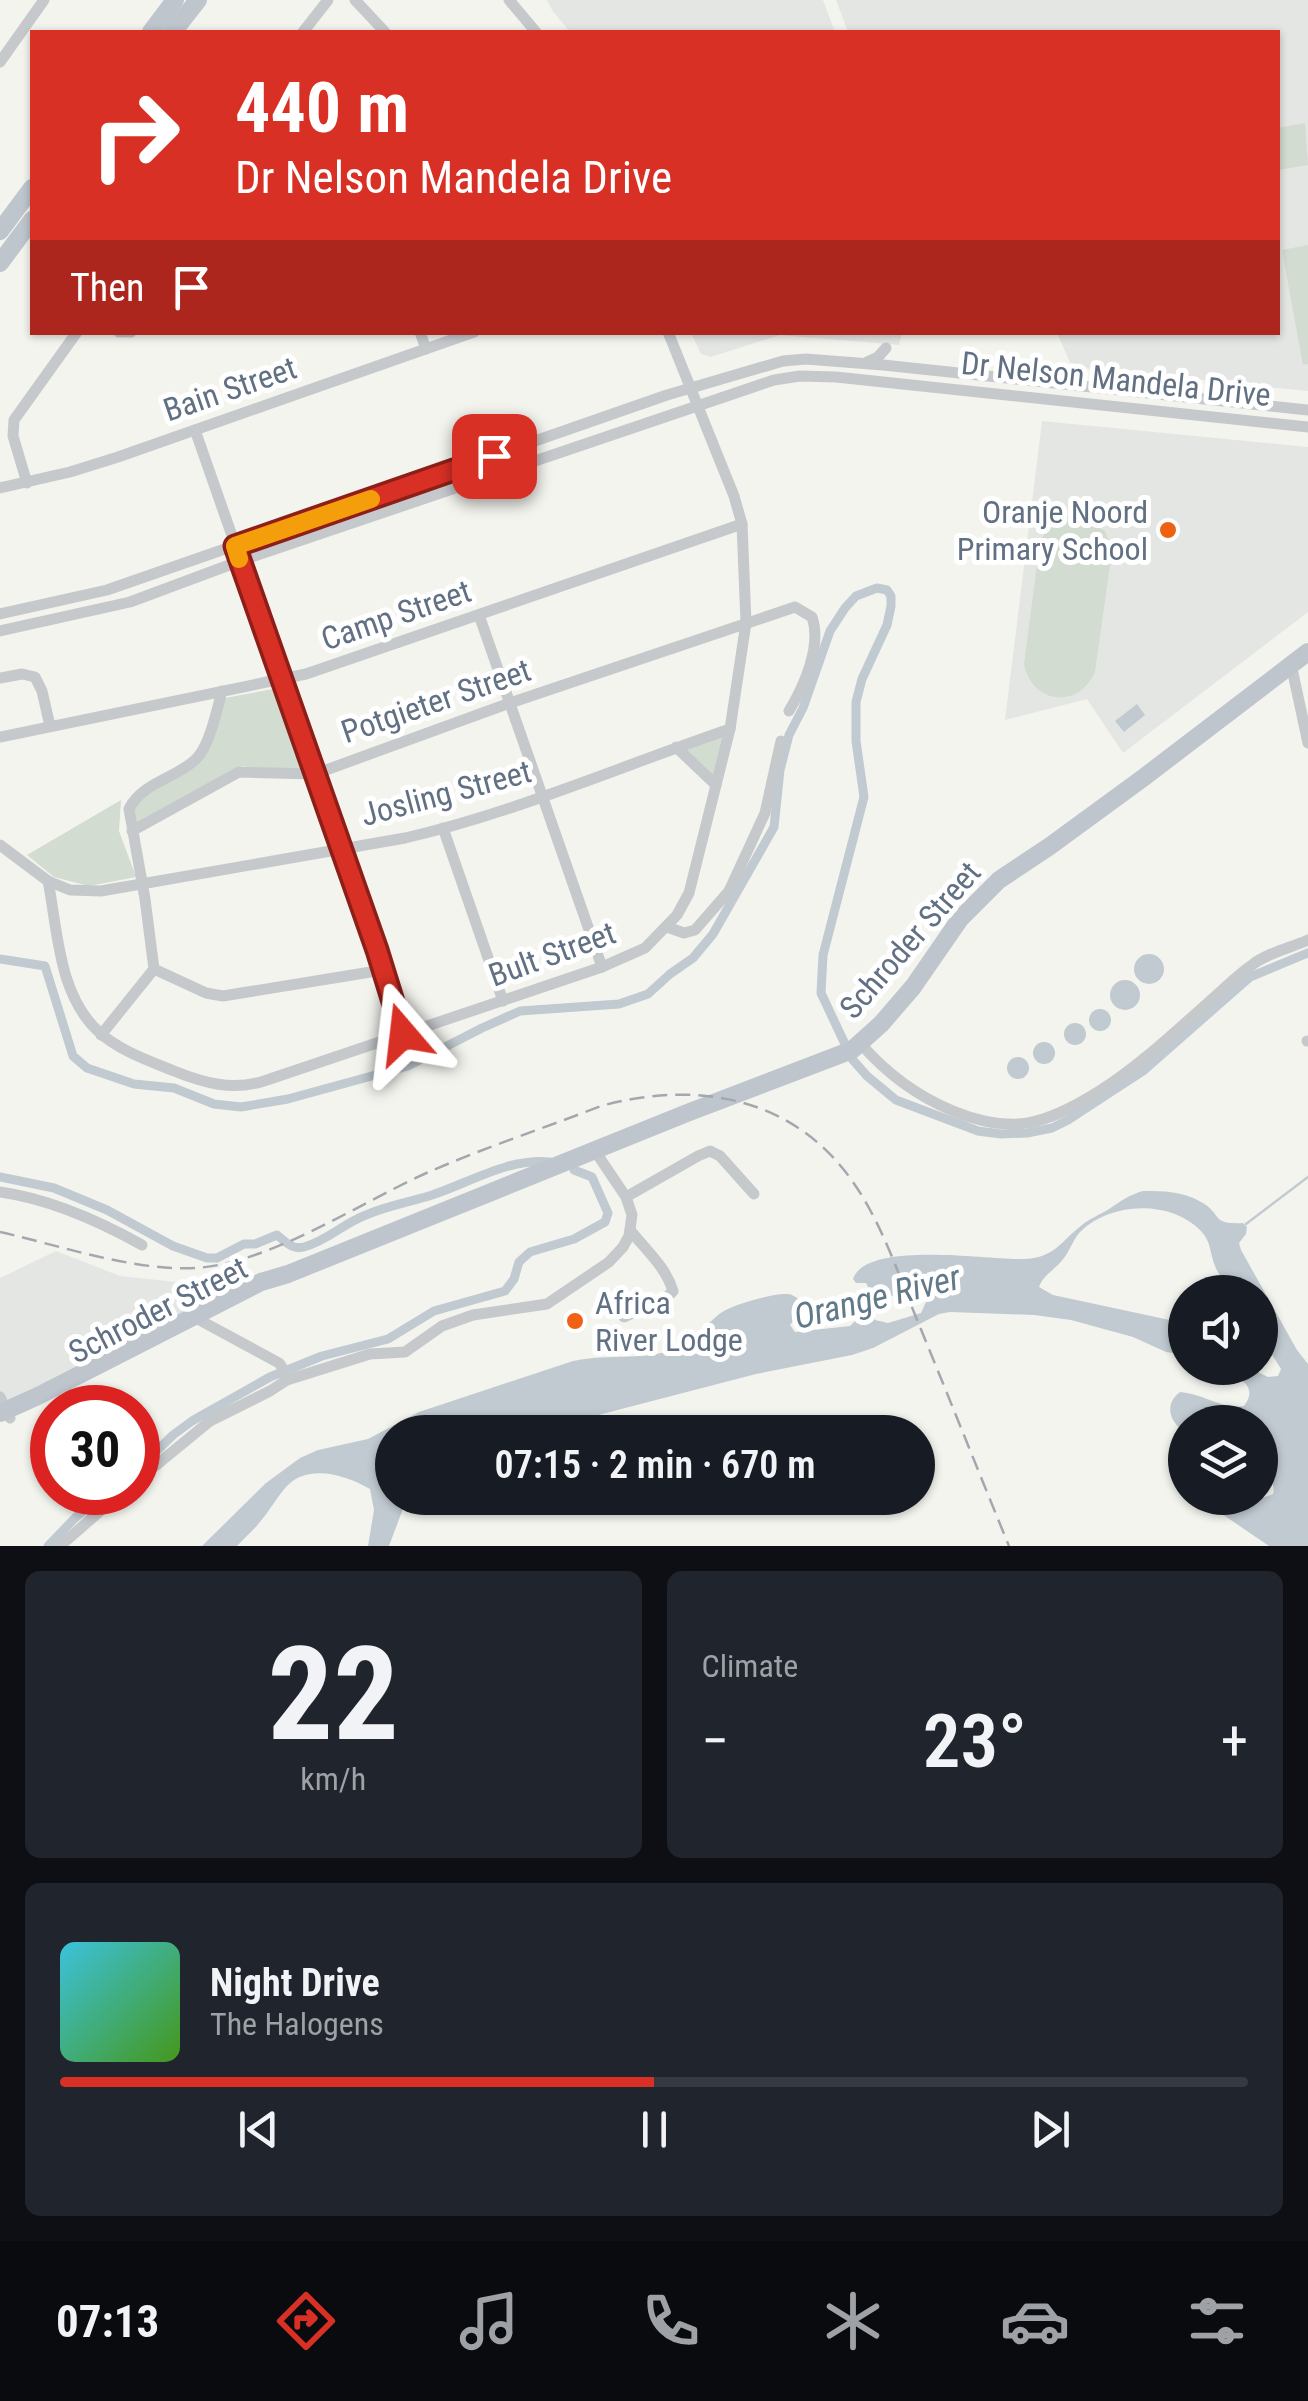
<!DOCTYPE html>
<html lang="en">
<head>
<meta charset="utf-8">
<style>
	body { margin:0; font-family:"Roboto Condensed",sans-serif; background:#20242c; color:#f1f3f6; height:100vh; display:flex; flex-direction:column; font-size:38px; white-space:nowrap }
	* { box-sizing:border-box; margin:0 }
	p { font-size:32px; color:#9ea1a6 }
	.icon { flex:none; width:55px; height:55px; fill:none; stroke:currentColor; stroke-width:2; stroke-linecap:round; stroke-linejoin:round }
	.map { position:relative; height:1546px; overflow:hidden }
	.side { display:flex; flex-direction:column; gap:25px; padding:25px; background:#0d0f14; flex:1 }
	.side>* { flex:none }
	.top-card { position:absolute; left:30px; top:30px; width:1250px; height:305px; border-radius:0px; box-shadow:0 2px 8px #0004; background:#d93025; color:#fff; overflow:hidden }
	.fabs { position:absolute; left:1168px; top:1275px; display:grid; gap:20px }
	.fabs a { display:grid; place-items:center; width:110px; height:110px; border-radius:50%; background:#171b24; box-shadow:0 2px 8px #0004; font-size:50px }
	.speed { position:absolute; left:30px; top:1385px; display:flex; gap:20px; font-size:50px; font-weight:700; text-align:center }
	.speed>* { display:grid; place-content:center; width:130px; height:130px; border-radius:50%; background:#171b24; box-shadow:0 2px 8px #0004; line-height:1 }
	.speed .limit { border:15px solid #d22; background:#fff; color:#111 }
	.pin { position:absolute; display:grid; place-items:center; width:85px; height:85px; color:#fff; margin:-42px; border-radius:20px; box-shadow:0 5px 15px #0006 }
	.me { position:absolute; width:110px; margin:-55px; rotate:343deg; stroke-linejoin:round; filter:drop-shadow(0 0 8px #0008) }
	.turn { display:flex; align-items:center; gap:35px; height:210px; padding:0 40px; font-size:45px }
	.turn .icon { width:130px; height:130px; stroke-width:2.5 }
	.turn b { display:block; font-size:70px; line-height:85px }
	.then { display:flex; align-items:center; height:95px; padding:0 40px; background:#0003; gap:20px; font-size:38px }
	.big { font-size:75px; font-weight:600; line-height:1.1 }
	.side .card { flex:1; display:flex; flex-direction:column; justify-content:center; gap:15px; min-width:0; padding:0 35px; border-radius:15px; background:#20242c }
	.side .dial { align-items:center; gap:0 }
	.dial b { font-size:130px; line-height:1 }
	.song { display:flex; align-items:center; gap:30px }
	.cover { width:120px; height:120px; border-radius:15px; background:linear-gradient(135deg,hsl(190 70% 55%),hsl(100 70% 35%)) }
	.played { height:10px; border-radius:5px; background:linear-gradient(90deg,#d93025 50%,#363941 50%) }
	.keys { display:flex; justify-content:space-around; direction:ltr }
	.heat { display:flex; justify-content:space-between; align-items:center; font-size:55px; direction:ltr }
	.side .tiles { flex:1; display:grid; gap:25px; grid-template-columns:1fr 1fr }
	.card:last-child { grid-column:span 2 }
	.trip { position:absolute; left:375px; top:1415px; width:560px; height:100px; border-radius:50px; background:#171b24; box-shadow:0 2px 8px #0004; font-weight:600; line-height:100px; text-align:center }
	.tab-bar { display:flex; height:160px; justify-content:space-around; align-items:center; background:#090b0e; color:#9ea1a6 }
	.tab-bar .icon { width:70px; height:70px }
	.tab-bar .current { color:#d93025 }
	.tab-bar b { font-size:45px; color:#f1f3f6 }
	.map>svg:first-child { display:block }
	.built { fill:#e4e6e3 }
	.green { fill:#d3dcd0 }
	.water { fill:#c1cad0; fill-rule:evenodd }
	.lines { fill:none; stroke-linecap:round; stroke-linejoin:round }
	.stream { stroke:#c1cad0; stroke-width:2.5 }
	.canal { stroke:#c1cad0; stroke-width:9 }
	.minor { stroke:#c6c9cc; stroke-width:11 }
	.highway { stroke:#bfc5cd; stroke-width:18 }
	.rail { stroke:#a3a8af; stroke-width:2.5; stroke-dasharray:15 8; stroke-linecap:butt }
	.route-casing { stroke:#8d1f18; stroke-width:25 }
	.route { stroke:#d93025; stroke-width:18 }
	.slow { stroke:#f59e0b; stroke-width:18 }
	.poi-dot { fill:#f16113; stroke:#fff; stroke-width:4 }
	.labels { text-anchor:middle; stroke-width:10; stroke-linejoin:round; paint-order:stroke }
	.street-label { font-size:32px; fill:#617083; stroke:#fff }
	.poi-label { font-size:32px; fill:#617083; stroke:#fff; text-anchor:end }
	.water-label { font-size:35px; font-style:italic; fill:#617988; stroke:#fff }
</style>
</head>
<body>
<div class="map">
<svg width="1308" height="1546" viewBox="0 0 1308 1546">
	<rect width="100%" height="100%" fill="#f4f4ef"/>
	<g class="built">
		<path d="M547,0H823L835,32H570L552,10Z"/>
		<path d="M836,0H1308V391L1072,367L1057,333L1278,332V32H848Z"/>
		<path d="M691,333H902L899,345L780,335L711,357L701,354Z"/>
		<path d="M1042,421L1308,447V612L1123,753L1087,699L1005,720Z"/>
		<path d="M56,1251L120,1276L186,1283L205,1282L213,1298L7,1406L0,1392V1278Z"/>
	</g>
	<g class="green">
		<path d="M1305,123L1308,165L1278,170V128Z"/>
		<path d="M1308,245V364L1303,365L1282,250Z"/>
		<path d="M1075,519L1086,520L1105,531L1112,551L1095,672C1078,710 1032,704 1024,664L1040,542C1047,526 1058,521 1075,519Z"/>
		<path d="M273,689L303,771L242,766L137,825L133,810L140,800L201,760L225,698Z"/>
		<path d="M724,732L714,777L683,748Z"/>
		<path d="M121,800L119,831L136,877L89,886L54,877L27,855Z"/>
	</g>
	<g class="water">
		<path d="M1137,704L1145,715L1124,732L1115,721Z"/>
		<circle cx="1149" cy="969" r="15"/>
		<circle cx="1125" cy="995" r="15"/>
		<circle cx="1100" cy="1020" r="11"/>
		<circle cx="1075" cy="1034" r="11"/>
		<circle cx="1044" cy="1053" r="11"/>
		<circle cx="1018" cy="1068" r="11"/>
		<path d="M1143,1191C1163,1191 1183,1191 1201,1202C1223,1214 1210,1225 1243,1223L1247,1227L1246,1234L1239,1243L1241,1250L1297,1350L1308,1364V1546H1269L1216,1510V1504L1220,1500L1265,1497L1273,1494C1276,1483 1268,1477 1260,1470V1422H1185V1432C1169,1422 1164,1404 1180,1392C1202,1393 1223,1410 1244,1406C1260,1385 1237,1377 1220,1368H1250L1268,1377L1278,1376L1281,1369L1260,1336V1292H1232C1226,1284 1219,1276 1215,1266C1210,1254 1211,1241 1201,1231C1170,1199 1110,1202 1080,1232C1073,1240 1070,1250 1064,1258C1056,1269 1043,1275 1039,1287L1053,1295L1179,1322L1185,1324V1355L1166,1352L1133,1337L1071,1320L1034,1315L950,1312L939,1314L873,1348L852,1355L756,1374L533,1432H392V1498H407L389,1546H368L374,1510L370,1489C348,1476 310,1463 288,1485C277,1496 270,1511 259,1523C253,1531 244,1538 237,1546H202L266,1483L300,1458L318,1450L368,1439L419,1412L573,1361C609,1353 649,1362 682,1346C700,1338 708,1320 724,1311C736,1304 771,1294 785,1294C793,1294 793,1296 799,1299V1314L790,1325L795,1332L850,1326L857,1319L868,1287L866,1283H856L853,1279C866,1240 988,1260 1023,1259C1055,1258 1060,1242 1082,1225C1090,1218 1100,1215 1109,1209C1121,1201 1129,1195 1143,1191ZM899,1294L918,1295L926,1302L921,1313L888,1323L875,1320C871,1304 886,1297 899,1294Z"/>
	</g>
	<g class="lines">
		<path class="stream" d="M1246,1224L1308,1177"/>
		<g class="canal">
			<path d="M0,959L45,966L73,1056L87,1068L134,1084L174,1088L214,1104L241,1107L288,1099L408,1066L482,1028L520,1011L619,1004L648,994L670,974L693,958L713,934L774,827L780,770L789,735L803,708L830,631L845,608L856,596L877,588L887,590L891,596V606L887,625L862,679L856,702V741L864,797L823,955L821,993L852,1059L867,1076L896,1100L978,1131L1001,1134L1027,1133L1052,1128L1068,1120L1143,1071L1250,977L1308,953"/>
			<path d="M0,1177L54,1188L107,1210L173,1246L207,1258H217L244,1244H255L277,1235C286,1242 292,1250 304,1247C327,1241 344,1223 366,1215C387,1206 410,1202 432,1195C471,1182 508,1158 550,1162"/>
			<path d="M138,1469L173,1435L192,1421L270,1377L322,1356L388,1339L434,1311L505,1291L514,1279L519,1262L530,1252L574,1239L605,1222L608,1213L592,1177L574,1170"/>
			<path d="M48,1546L75,1518L105,1492"/>
		</g>
		<g class="minor">
			<path d="M355,0L385,32"/>
			<path d="M509,0L536,32"/>
			<path d="M303,32L328,0"/>
			<path d="M0,62L44,0"/>
			<path d="M119,332H131"/>
			<path d="M420,332L426,349"/>
			<path d="M867,362L878,357L886,348"/>
			<path d="M195,430L377,950L403,1034"/>
			<path d="M27,483L13,436L14,420L77,332"/>
			<path d="M0,488L70,472L118,457L474,332"/>
			<path d="M0,614L107,590L667,395L783,361L806,359L883,365L1308,410"/>
			<path d="M479,615L602,967"/>
			<path d="M0,631L130,602L240,561L774,380L800,376L836,377L1308,427"/>
			<path d="M1291,664L1308,743"/>
			<path d="M0,678L22,674L35,677L42,691L50,726"/>
			<path d="M0,737L306,674L742,524"/>
			<path d="M676,747L716,785"/>
			<path d="M443,828L503,1001"/>
			<path d="M132,831L239,772L315,774L510,703L795,607L812,617C822,646 804,686 789,711"/>
			<path d="M0,845L48,881C58,931 58,995 99,1032C118,1050 150,1061 174,1071C204,1083 232,1091 264,1081L602,967L645,948L677,915L689,893L730,729L746,623L742,524L734,496L668,332"/>
			<path d="M48,881L70,890L101,891L405,838C514,813 624,765 730,729"/>
			<path d="M667,927L684,933L695,930L729,891L765,813L781,741"/>
			<path d="M154,969L206,993L223,996L383,970"/>
			<path d="M101,1035L154,969L145,899L129,809C142,782 178,778 197,758C210,744 217,709 222,691"/>
			<path d="M1307,1041H1308"/>
			<path d="M861,1044C887,1074 917,1096 953,1111C1012,1135 1045,1125 1098,1092C1139,1066 1174,1033 1211,1000C1224,989 1237,975 1252,965C1267,953 1290,948 1308,940"/>
			<path d="M595,1151L626,1197L698,1156L710,1151L720,1156L754,1194"/>
			<path d="M0,1192C50,1199 99,1221 142,1245"/>
			<path d="M624,1317L665,1299L673,1291C666,1267 645,1249 630,1230"/>
			<path d="M287,1380L370,1354L405,1352L442,1326L473,1315L547,1304L609,1262L623,1247L629,1236L632,1215L626,1197"/>
			<path d="M0,1397L10,1418"/>
			<path d="M138,1480L210,1421L270,1391L287,1380L286,1373L279,1363L192,1316"/>
			<path d="M60,1546L122,1492"/>
		</g>
		<g class="highway">
			<path d="M151,32L175,0"/>
			<path d="M173,32L198,0"/>
			<path d="M0,231L32,188"/>
			<path d="M0,263L32,220"/>
			<path d="M0,1413L38,1396L261,1282L288,1274L687,1113L852,1050L881,1024L913,987L960,919L999,880L1050,846L1143,778L1308,652"/>
		</g>
		<path class="rail" d="M0,1232C62,1246 132,1271 196,1268C269,1263 355,1206 422,1175C480,1149 542,1129 601,1106C696,1080 793,1096 853,1182C883,1225 900,1279 920,1327C950,1400 979,1473 1009,1546"/>
	</g>
	<g class="lines">
		<defs>
			<path id="route" d="M403,1034L377,950L235,546L494,456"/>
		</defs>
		<use href="#route" class="route-casing"/>
		<use href="#route" class="route"/>
		<path class="slow" d="M239,559L235,546L371,499"/>
	</g>
	<g class="poi-dot">
		<circle cx="1168" cy="530" r="10"/>
		<circle cx="575" cy="1321" r="10"/>
	</g>
	<g class="labels">
		<g class="street-label">
			<text transform="translate(1116 379) rotate(6)" y="11">Dr Nelson Mandela Drive</text>
			<text transform="translate(230 389) rotate(-19)" y="11">Bain Street</text>
			<text transform="translate(396 615) rotate(-19)" y="11">Camp Street</text>
			<text transform="translate(436 701) rotate(-19)" y="11">Potgieter Street</text>
			<text transform="translate(446 793) rotate(-15)" y="11">Josling Street</text>
			<text transform="translate(910 940) rotate(-49)" y="11">Schroder Street</text>
			<text transform="translate(552 954) rotate(-20)" y="11">Bult Street</text>
			<text transform="translate(158 1310) rotate(-27)" y="11">Schroder Street</text>
		</g>
		<g class="poi-label">
			<text x="1148" y="523">Oranje Noord<tspan x="1148" dy="37">Primary School</tspan></text>
			<text x="595" y="1314" text-anchor="start">Africa<tspan x="595" dy="37">River Lodge</tspan></text>
		</g>
		<g class="water-label">
			<text transform="translate(877 1297) rotate(-14)" y="12">Orange River</text>
		</g>
	</g>
</svg>
<div class="fabs">
<a><svg class="icon" aria-label="sound" viewBox="0 0 24 24"><path d="M4 9h4l5-4v14l-5-4H4zM17 9q2 3 0 6"/></svg></a>
<a><svg class="icon" aria-label="layers" viewBox="0 0 24 24"><path d="M12 4l9 5-9 5-9-5zM3 14l9 5 9-5"/></svg></a>
</div>
<div class="speed"><div class="limit">30</div></div>
<div class="pin" style="left:494px;top:456px;background:#d93025"><svg class="icon" aria-label="arrive" viewBox="0 0 24 24"><path d="M6 21V4h12l-3 4 3 4H6"/></svg></div>
<svg class="me" style="left:403px;top:1034px" viewBox="-20 -20 40 40"><path d="M0-17L14 15 0 8-14 15z" fill="#d93025" stroke="#fff" stroke-width="4"/></svg>
<div class="trip">07:15 · 2 min · 670 m</div>
<div class="top-card">
<div class="turn"><svg class="icon" aria-label="right" viewBox="0 0 24 24"><path d="M7 20v-9h11M14 6l5 5-5 5"/></svg><div><b>440 m</b>Dr Nelson Mandela Drive</div></div>
<div class="then">Then<svg class="icon" aria-label="arrive" viewBox="0 0 24 24"><path d="M6 21V4h12l-3 4 3 4H6"/></svg></div>
</div>
</div>
<section class="side">
<div class="tiles">
<div class="card dial"><b>22</b><p>km/h</p></div>
<div class="card"><p>Climate</p>
<div class="heat"><a>−</a><b class="big">23°</b><a>+</a></div>
</div>
<div class="card">
<div class="song"><i class="cover"></i><div><b>Night Drive</b><p>The Halogens</p></div></div>
<div class="played"></div>
<div class="keys"><svg class="icon" aria-label="previous" viewBox="0 0 24 24"><path d="M18 5L8 12l10 7zM5 5v14"/></svg><svg class="icon" aria-label="pause" viewBox="0 0 24 24"><path d="M8 5v14M16 5v14"/></svg><svg class="icon" aria-label="next" viewBox="0 0 24 24"><path d="M6 5l10 7-10 7zM19 5v14"/></svg></div>
</div>
</div>
</section>
<nav class="tab-bar">
<b>07:13</b>
<svg class="icon current" aria-label="directions" viewBox="0 0 24 24"><path d="M12 3l9 9-9 9-9-9zM9 14v-3h6M13 9l2 2-2 2"/></svg>
<svg class="icon" aria-label="music" viewBox="0 0 24 24"><path d="M9 18V5l10-2v13"/><circle cx="6" cy="18" r="3"/><circle cx="16" cy="16" r="3"/></svg>
<svg class="icon" aria-label="phone" viewBox="0 0 24 24"><path d="M5 4h4l2 5-3 2q2 4 5 5l2-3 5 2v4C11 20 4 13 5 4z"/></svg>
<svg class="icon" aria-label="climate" viewBox="0 0 24 24"><path d="M12 3v18M4 7l16 10M4 17L20 7"/></svg>
<svg class="icon" aria-label="car" viewBox="0 0 24 24"><path d="M5 17H2v-5l4-1 3-4h7l3 4 3 1v5h-3M9 17h6M6 11h13"/><circle cx="7" cy="17" r="2"/><circle cx="17" cy="17" r="2"/></svg>
<svg class="icon" aria-label="filters" viewBox="0 0 24 24"><path d="M4 7h16M4 17h16"/><circle cx="9" cy="7" r="2"/><circle cx="15" cy="17" r="2"/></svg>
</nav>
</body>
</html>
